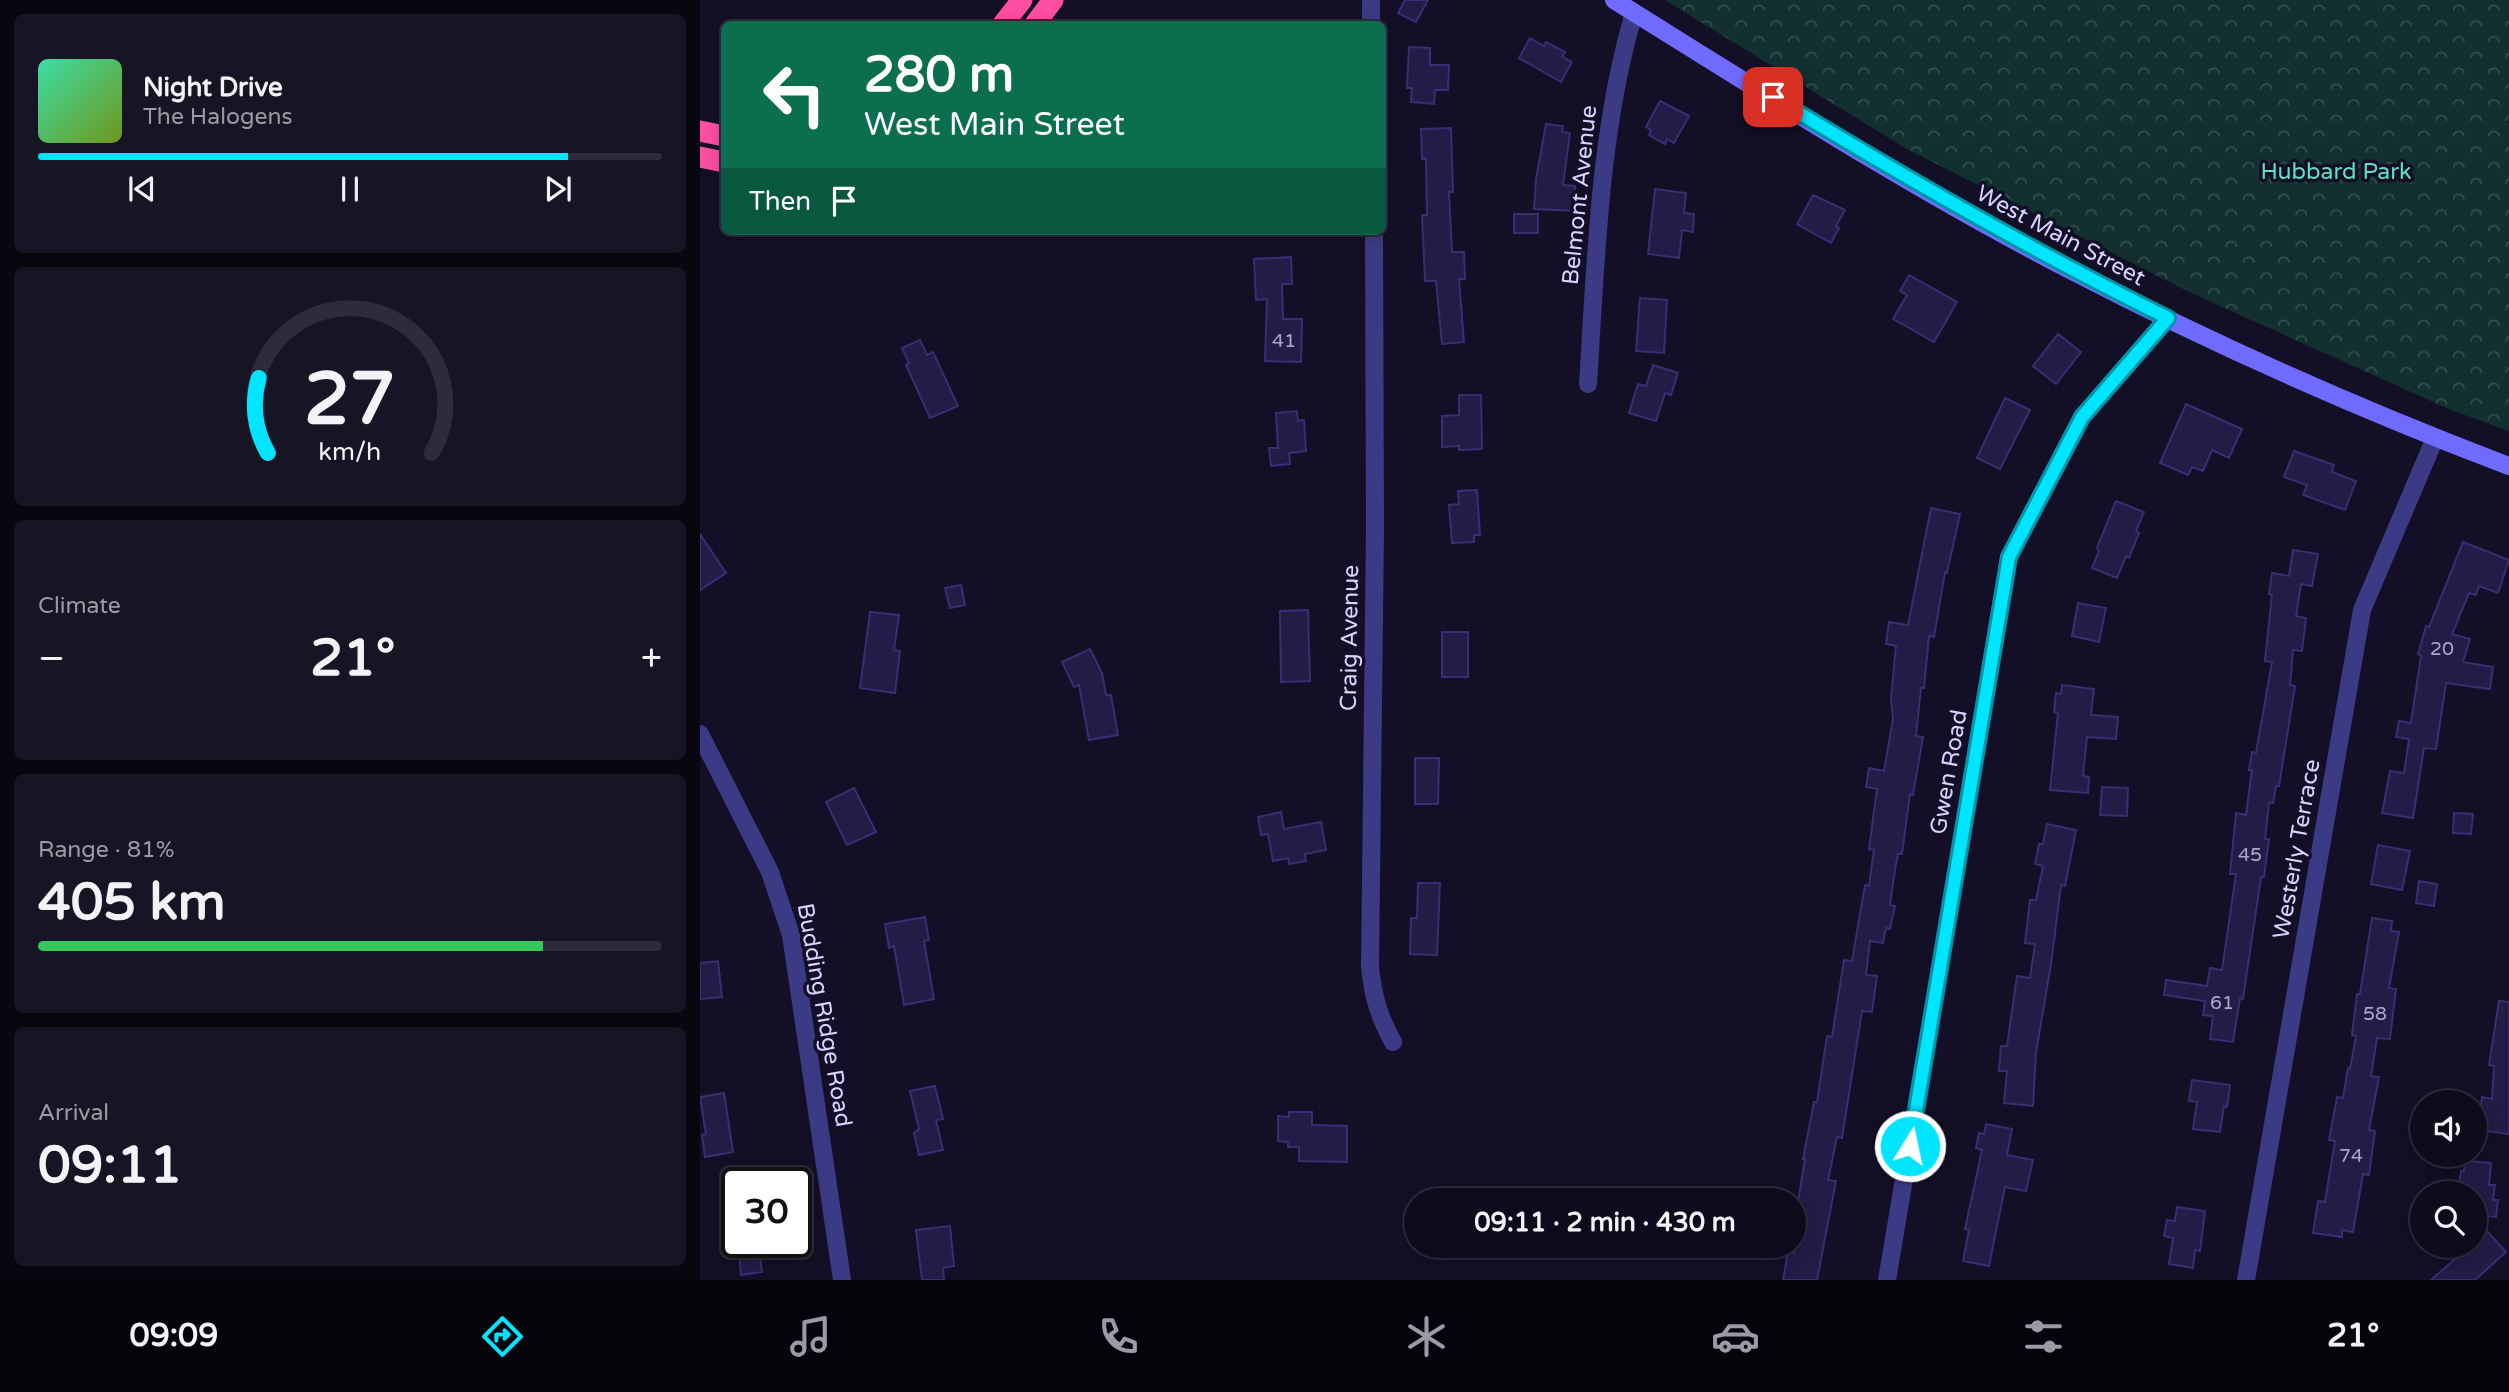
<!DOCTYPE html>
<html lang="en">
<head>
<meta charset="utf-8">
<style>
	body { margin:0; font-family:"Varela Round",sans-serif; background:#171425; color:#f1f3f6; height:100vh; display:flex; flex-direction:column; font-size:26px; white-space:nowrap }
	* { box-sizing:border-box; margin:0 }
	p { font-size:23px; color:#9b9ba3 }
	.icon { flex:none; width:38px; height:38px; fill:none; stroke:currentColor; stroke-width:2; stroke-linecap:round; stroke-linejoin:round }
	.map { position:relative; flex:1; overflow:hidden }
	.panel { display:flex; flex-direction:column; gap:14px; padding:14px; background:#08060f; width:700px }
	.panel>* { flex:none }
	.top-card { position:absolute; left:21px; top:21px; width:665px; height:214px; border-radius:10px; box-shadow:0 4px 18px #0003,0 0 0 2px #2e2b3b; background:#0b6e4f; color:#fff; overflow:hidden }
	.tools { position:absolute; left:1710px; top:1090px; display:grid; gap:14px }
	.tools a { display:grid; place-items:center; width:77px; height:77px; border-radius:50%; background:#0e0b1c; box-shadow:0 4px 18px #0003,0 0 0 2px #2e2b3b; font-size:35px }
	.speed { position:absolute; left:21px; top:1167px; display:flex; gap:14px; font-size:35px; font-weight:700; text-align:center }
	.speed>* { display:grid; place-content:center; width:91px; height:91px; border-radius:50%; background:#0e0b1c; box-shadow:0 4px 18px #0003,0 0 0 2px #2e2b3b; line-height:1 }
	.speed .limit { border:4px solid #111; border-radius:10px; background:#fff; color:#111 }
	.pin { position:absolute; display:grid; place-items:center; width:60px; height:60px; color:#fff; margin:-30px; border-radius:14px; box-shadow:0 4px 10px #0006 }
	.me { position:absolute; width:77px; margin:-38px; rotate:10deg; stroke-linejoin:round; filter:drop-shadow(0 0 5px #0008) }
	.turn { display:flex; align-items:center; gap:24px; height:147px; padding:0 28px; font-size:32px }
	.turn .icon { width:91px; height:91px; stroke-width:2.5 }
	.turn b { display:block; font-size:49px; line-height:60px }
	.then { display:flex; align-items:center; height:66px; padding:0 28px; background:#0003; gap:14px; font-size:26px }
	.big { font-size:52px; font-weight:800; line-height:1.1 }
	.panel .widget { flex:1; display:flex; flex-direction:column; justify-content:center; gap:10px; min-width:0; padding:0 24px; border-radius:10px; background:#171425 }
	.panel .dial { align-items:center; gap:0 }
	.dial svg { height:182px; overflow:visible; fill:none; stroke:#2e2b3b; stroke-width:7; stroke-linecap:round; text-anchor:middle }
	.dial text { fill:#f1f3f6; stroke:none }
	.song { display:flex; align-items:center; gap:21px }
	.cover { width:84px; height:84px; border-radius:10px; background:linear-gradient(135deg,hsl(160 70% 55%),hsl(80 70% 35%)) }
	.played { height:7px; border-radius:4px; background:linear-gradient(90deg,#00e5ff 85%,#2e2b3b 85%) }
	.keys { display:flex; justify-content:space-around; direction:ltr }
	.heat { display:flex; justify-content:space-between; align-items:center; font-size:38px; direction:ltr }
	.charge { height:10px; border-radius:5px; background:linear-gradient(90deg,#34c759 81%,#2e2b3b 0) }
	.trip { position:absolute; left:704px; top:1188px; width:402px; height:70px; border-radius:35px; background:#0e0b1c; box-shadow:0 4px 18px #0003,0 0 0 2px #2e2b3b; font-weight:800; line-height:70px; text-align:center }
	.tabs { display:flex; height:112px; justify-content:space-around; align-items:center; background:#06040b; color:#9b9ba3 }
	.tabs .icon { width:49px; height:49px }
	.tabs .selected { color:#00e5ff }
	.tabs b { font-size:32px; color:#f1f3f6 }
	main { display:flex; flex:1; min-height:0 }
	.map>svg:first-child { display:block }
	.park { fill:url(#park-crowns) }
	.building { fill:#241b47; stroke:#3b2d73; stroke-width:2 }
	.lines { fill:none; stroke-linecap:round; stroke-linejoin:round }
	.street { stroke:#3d3a85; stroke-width:18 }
	.secondary { stroke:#6f6bff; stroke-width:18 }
	.highway { stroke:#ff4fa3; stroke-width:21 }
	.route-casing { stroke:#0095a6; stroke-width:18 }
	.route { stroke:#00e5ff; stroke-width:12 }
	.labels { text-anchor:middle; stroke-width:7; stroke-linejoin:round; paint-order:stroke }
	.number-label { font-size:19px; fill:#aca6d1 }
	.park-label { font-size:23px; fill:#5fe0c0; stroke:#130f26 }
	.street-label { font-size:23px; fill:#d9d4ff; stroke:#130f26 }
</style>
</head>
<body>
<main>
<section class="panel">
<div class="widget">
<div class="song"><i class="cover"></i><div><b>Night Drive</b><p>The Halogens</p></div></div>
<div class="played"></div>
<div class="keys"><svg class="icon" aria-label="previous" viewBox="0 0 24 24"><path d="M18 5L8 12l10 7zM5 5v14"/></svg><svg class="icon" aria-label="pause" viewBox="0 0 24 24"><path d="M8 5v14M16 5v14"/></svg><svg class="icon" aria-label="next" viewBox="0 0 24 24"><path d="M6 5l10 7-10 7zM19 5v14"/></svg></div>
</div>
<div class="widget dial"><svg viewBox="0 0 100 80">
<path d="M14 69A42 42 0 1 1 86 69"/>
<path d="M14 69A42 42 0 0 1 10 36" stroke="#00e5ff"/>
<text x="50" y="56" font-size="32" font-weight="700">27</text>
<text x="50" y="72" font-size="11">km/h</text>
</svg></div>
<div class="widget"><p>Climate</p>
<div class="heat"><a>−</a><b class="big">21°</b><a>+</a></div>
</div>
<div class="widget"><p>Range · 81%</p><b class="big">405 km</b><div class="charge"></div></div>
<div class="widget"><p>Arrival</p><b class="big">09:11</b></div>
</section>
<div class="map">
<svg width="1809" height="1280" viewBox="0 0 1809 1280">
	<defs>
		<pattern id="park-crowns" width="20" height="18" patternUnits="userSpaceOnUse" patternTransform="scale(1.75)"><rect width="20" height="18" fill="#12302f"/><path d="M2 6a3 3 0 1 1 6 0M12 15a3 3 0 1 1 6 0" fill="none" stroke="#344d4e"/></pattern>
	</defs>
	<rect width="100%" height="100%" fill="#130f26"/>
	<path class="park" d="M965,0H1809V431L1751,410L1489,292L1205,148Z"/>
	<g class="building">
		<path d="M705,0H728L716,22L698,13Z"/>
		<path d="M830,38L844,46L846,42L865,52L862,57L872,62L861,82L819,58Z"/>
		<path d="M709,47L730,48V65H749L748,90H735L734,104L711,102L712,88H707Z"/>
		<path d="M960,101L989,116L974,143L967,139L965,144L949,135L951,130L946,127Z"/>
		<path d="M846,124L863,126L862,132L870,133L863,185L875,186L874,211L834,209L836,179Z"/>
		<path d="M751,128L753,192H749L752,252H764L765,279H759L764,342L742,344L736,281H725L722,215H727L726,159H722L721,129Z"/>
		<path d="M955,189L986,193L984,213L994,214L993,232L982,230L979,258L948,254Z"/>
		<path d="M1113,195L1145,210L1136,226L1139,228L1131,243L1097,224Z"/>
		<rect x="814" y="214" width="24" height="19"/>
		<path d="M591,257L592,284H582L583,319H602L601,362L565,361L567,299L556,300L554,259Z"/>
		<path d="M1209,275L1257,302L1234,342L1193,319L1207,295L1200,291Z"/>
		<path d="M940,298L967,300L964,353L936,351Z"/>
		<path d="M1358,334L1381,352L1356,384L1333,366Z"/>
		<path d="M220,340L227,355L233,352L258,406L230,418L206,365L209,363L202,348Z"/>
		<path d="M953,365L978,373L971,395L965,393L956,421L929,413L938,384L946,386Z"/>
		<path d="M759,395H781L782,449L759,450V446L742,447V416L759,415Z"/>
		<path d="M1305,398L1330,410L1300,469L1277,458Z"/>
		<path d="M1486,404L1542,429L1529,458L1512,450L1503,471L1492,467L1488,475L1460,463Z"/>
		<path d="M597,411L598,421L604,420L606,451L589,453L590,464L571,466L569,448H578L576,413Z"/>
		<path d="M1594,451L1634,465L1632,472L1656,481L1645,510L1603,495L1607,485L1584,477Z"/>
		<path d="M777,490L780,535H774V542L752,543L749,505L759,504L758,491Z"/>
		<path d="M1416,501L1444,512L1436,531L1439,533L1429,558L1426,556L1417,578L1392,568L1399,551L1397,548Z"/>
		<path d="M1231,508L1260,514L1247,573L1245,572L1234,637L1229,636L1224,688H1221L1216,736L1223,737L1213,795L1210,794L1202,854H1198L1195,869L1190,905L1195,906L1190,929L1186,928L1183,943L1170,941L1166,975L1177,976L1172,1012L1162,1011L1142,1138L1137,1137L1128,1180L1136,1181L1117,1280H1083L1088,1252L1094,1253V1226L1105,1159H1103L1114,1102H1117L1127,1036L1132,1037L1144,960L1152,961L1165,885L1169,886L1174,850L1169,849L1177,789L1166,787L1169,768L1184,771L1193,719L1191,699L1196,646L1186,644L1189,622L1208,625Z"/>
		<path d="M0,534L26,573L0,590Z"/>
		<path d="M1763,542L1809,560L1798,593L1779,586L1776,595L1769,593L1752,634L1770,639L1763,662L1793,667L1790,689L1746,683L1736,749L1724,748L1713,818L1682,813L1690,771L1704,773L1709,739L1696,737L1699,721L1711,723L1721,656L1718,654L1726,626L1729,627Z"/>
		<path d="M1593,550L1618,554L1612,586L1601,584L1596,616L1606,618L1602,651L1593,650L1590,685L1595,686L1579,786H1576L1573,803H1569L1565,839H1569L1564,877H1561L1543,999L1540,998L1533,1042L1510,1039L1513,1016L1503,1015L1505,1001L1464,995L1466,980L1507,986L1510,968L1522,970L1536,874H1530L1536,813L1546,815L1552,770H1549L1552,752L1556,753L1572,662L1565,661L1572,595L1569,594L1572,573L1589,576Z"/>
		<path d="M261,585L265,605L250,608L245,588Z"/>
		<path d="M1378,603L1406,608L1399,642L1372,636Z"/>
		<path d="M608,610L610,681L581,682L580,611Z"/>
		<path d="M170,612L199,615L194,650L200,651L195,693L160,688Z"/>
		<rect x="742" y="632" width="26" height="45"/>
		<path d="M390,649L402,673L406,695H411L418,735L389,740L379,685L374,687L362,662Z"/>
		<path d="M1362,685L1394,689L1391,715L1418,717L1416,739L1387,737L1383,776L1389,777L1388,793L1350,790L1358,713L1354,712L1356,693L1361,694Z"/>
		<path d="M715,758H739L738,804H715Z"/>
		<path d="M1402,787L1428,788L1427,816L1400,815Z"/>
		<path d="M154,788L176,832L147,845L126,802Z"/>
		<path d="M581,812L584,829L621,822L626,850L605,854L606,861L589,864L588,858L573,861L568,834L561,835L558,817Z"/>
		<path d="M1754,813L1773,814L1771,834L1753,833Z"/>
		<path d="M1347,824L1376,830L1365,886L1361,885L1351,964L1336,1053L1333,1106L1304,1103L1307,1071H1299L1301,1046H1307L1317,976L1330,978L1335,944L1325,943L1330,900H1336L1343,866L1335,864L1339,844H1343Z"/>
		<path d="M1678,845L1710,851L1702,890L1671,884Z"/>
		<path d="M1719,881L1737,884L1734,906L1716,903Z"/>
		<path d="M718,883H740L737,955L710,954L711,918H717Z"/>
		<path d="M225,917L229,940L224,941L234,999L204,1005L194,946L189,948L185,924Z"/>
		<path d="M1672,918L1692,921L1691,931L1699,932L1689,988L1696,989L1690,1039L1677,1038L1671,1076L1679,1077L1669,1130L1675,1131L1669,1175L1663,1174L1653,1232L1642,1230V1237L1613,1233L1618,1201L1625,1202L1635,1141L1629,1140L1637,1097L1643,1098L1648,1068L1650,1069L1656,1036L1652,1035L1657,994H1660Z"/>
		<path d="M18,961L22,997L0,999V963Z"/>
		<path d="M1799,1001L1809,1002V1134L1778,1130L1782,1097L1792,1099L1794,1066L1789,1065Z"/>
		<path d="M1492,1080L1530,1085L1527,1107L1524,1106L1520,1132L1493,1129L1497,1102L1489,1101Z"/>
		<path d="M235,1086L243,1119L236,1120L243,1150L219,1155L214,1133L219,1129L210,1091Z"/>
		<path d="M24,1093L33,1152L5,1157L2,1135L6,1134L0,1097Z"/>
		<path d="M589,1112H612V1125L647,1126V1162L599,1161V1147H588V1142L578,1141V1116L589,1117Z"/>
		<path d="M1286,1124L1312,1129L1307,1155L1333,1160L1326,1191L1305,1187L1289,1266L1263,1261L1269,1230L1265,1229L1282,1150L1276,1148L1279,1133L1284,1134Z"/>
		<path d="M1765,1161L1791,1163L1789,1185H1795L1793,1200H1798L1796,1217L1774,1215V1194H1765L1766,1188L1759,1187L1761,1171H1764Z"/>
		<path d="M1477,1207L1505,1211L1500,1251L1495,1250L1493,1268L1469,1264L1473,1238L1464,1236L1467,1220L1475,1221Z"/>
		<path d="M250,1226L254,1266L243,1268L244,1280H222L216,1230Z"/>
		<path d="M1787,1231L1806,1252L1775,1280H1731L1770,1246H1774V1242Z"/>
		<path d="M38,1242H58L62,1272L41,1275Z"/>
	</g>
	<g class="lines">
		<g class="street">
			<path d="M671,0V24"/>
			<path d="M674,231L675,529L670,967C673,996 679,1017 693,1042"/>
			<path d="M888,384C896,261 899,131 934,13"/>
			<path d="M0,734L70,872L91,935L142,1280"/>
			<path d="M1187,1280L1309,557L1382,417L1468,318"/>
			<path d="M1546,1280L1662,610L1735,438"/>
		</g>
		<path class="secondary" d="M914,0C1065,94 1216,191 1374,272C1515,345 1661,410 1809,466"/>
		<g class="highway">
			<path d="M303,24L322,0"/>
			<path d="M335,24L353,0"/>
			<path d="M0,131L24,136"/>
			<path d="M0,157L24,162"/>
		</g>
	</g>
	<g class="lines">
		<defs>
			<path id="route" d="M1073,97C1202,176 1332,251 1468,318L1382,417L1309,557L1210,1146"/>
		</defs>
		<use href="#route" class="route-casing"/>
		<use href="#route" class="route"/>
	</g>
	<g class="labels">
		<g class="number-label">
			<text x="584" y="347">41</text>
			<text x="1742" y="655">20</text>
			<text x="1550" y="861">45</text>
			<text x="1522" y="1009">61</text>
			<text x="1675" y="1020">58</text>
			<text x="1651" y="1162">74</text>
		</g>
		<g class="park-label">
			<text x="1636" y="179">Hubbard Park</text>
		</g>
		<g class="street-label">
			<text transform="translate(879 195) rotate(-84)" y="8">Belmont Avenue</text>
			<text transform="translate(1361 235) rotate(28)" y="8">West Main Street</text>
			<text transform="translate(649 638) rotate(-89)" y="8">Craig Avenue</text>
			<text transform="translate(1248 772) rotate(-80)" y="8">Gwen Road</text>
			<text transform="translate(1596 849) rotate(-80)" y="8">Westerly Terrace</text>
			<text transform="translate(125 1015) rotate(80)" y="8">Budding Ridge Road</text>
		</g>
	</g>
</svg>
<div class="tools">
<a><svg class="icon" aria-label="sound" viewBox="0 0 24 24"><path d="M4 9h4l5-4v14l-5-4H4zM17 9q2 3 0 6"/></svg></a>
<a><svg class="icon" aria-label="search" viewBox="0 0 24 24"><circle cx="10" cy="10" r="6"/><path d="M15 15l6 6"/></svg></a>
</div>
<div class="speed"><div class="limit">30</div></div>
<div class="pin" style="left:1073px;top:97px;background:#d93025"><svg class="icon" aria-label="arrive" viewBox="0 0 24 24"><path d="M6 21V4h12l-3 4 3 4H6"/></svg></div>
<svg class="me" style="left:1210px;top:1146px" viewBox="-20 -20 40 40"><circle r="17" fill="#00e5ff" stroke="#fff" stroke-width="3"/><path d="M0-11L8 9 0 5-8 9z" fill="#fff"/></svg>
<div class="trip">09:11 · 2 min · 430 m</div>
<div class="top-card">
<div class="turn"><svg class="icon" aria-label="left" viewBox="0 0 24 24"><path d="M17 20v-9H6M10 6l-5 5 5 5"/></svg><div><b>280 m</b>West Main Street</div></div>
<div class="then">Then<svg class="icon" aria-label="arrive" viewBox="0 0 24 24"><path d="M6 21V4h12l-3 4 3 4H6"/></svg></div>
</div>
</div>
</main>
<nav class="tabs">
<b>09:09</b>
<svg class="icon selected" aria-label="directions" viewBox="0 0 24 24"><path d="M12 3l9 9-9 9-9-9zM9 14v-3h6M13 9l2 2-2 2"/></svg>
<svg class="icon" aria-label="music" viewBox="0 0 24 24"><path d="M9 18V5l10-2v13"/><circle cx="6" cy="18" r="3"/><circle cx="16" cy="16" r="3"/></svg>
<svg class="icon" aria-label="phone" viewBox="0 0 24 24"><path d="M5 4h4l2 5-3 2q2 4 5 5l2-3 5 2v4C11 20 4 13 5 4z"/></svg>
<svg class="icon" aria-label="climate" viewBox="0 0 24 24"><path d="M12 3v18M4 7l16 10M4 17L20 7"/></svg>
<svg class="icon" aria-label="car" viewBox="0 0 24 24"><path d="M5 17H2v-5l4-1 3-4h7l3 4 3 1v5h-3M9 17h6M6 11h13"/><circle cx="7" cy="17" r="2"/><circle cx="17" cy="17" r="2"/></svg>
<svg class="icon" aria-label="filters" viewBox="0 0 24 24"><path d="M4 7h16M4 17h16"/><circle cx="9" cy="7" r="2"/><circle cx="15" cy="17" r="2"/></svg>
<b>21°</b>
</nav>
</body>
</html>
